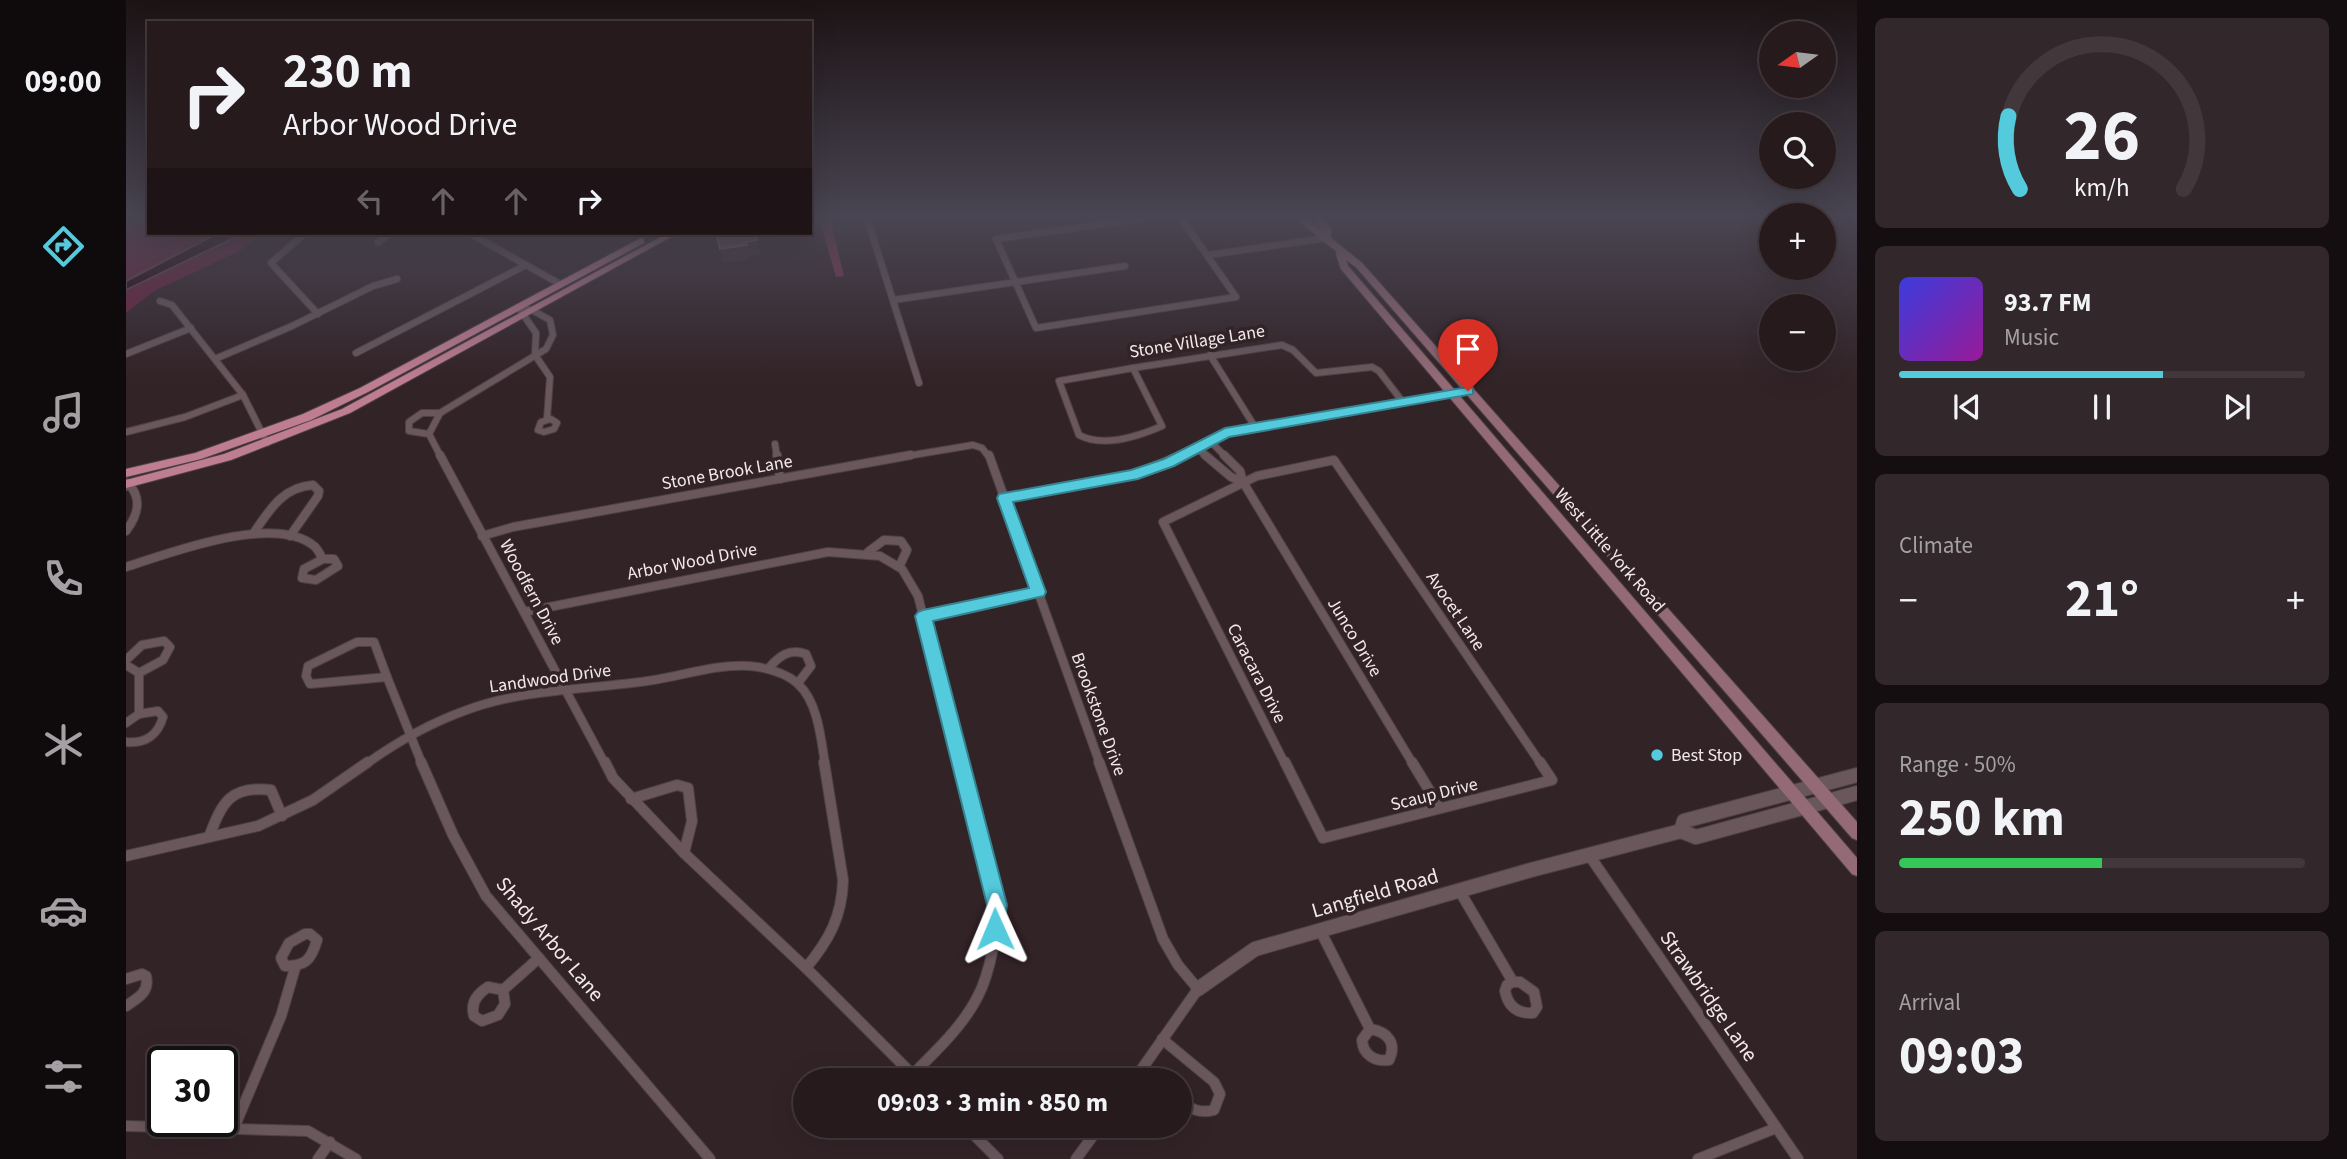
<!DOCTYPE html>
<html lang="en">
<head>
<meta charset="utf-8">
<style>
	body { margin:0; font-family:"Source Sans 3",sans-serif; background:#32272a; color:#f1f3f6; height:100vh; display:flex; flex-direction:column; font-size:26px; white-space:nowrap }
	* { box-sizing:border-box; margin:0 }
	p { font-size:23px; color:#a4a1a4 }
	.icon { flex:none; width:38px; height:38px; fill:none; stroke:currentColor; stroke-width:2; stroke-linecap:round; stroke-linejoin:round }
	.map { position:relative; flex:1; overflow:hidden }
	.sheet { display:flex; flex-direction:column; gap:18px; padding:18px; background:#150e10; width:490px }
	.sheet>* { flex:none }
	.top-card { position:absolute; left:21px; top:21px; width:665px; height:214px; border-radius:0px; box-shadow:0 7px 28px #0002,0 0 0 2px #42383b; background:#261a1d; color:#f1f3f6; overflow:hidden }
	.needle { width:46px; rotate:256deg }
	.tools { position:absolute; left:1633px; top:21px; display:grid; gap:14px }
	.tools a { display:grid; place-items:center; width:77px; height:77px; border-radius:50%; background:#261a1d; box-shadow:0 7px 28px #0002,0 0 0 2px #42383b; font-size:35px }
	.speed { position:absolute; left:21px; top:1046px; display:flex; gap:14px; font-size:35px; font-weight:700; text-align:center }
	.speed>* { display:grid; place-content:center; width:91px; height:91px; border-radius:50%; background:#261a1d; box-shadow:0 7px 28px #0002,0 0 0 2px #42383b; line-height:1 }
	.speed .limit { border:4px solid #111; border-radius:10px; background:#fff; color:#111 }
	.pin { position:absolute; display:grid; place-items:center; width:60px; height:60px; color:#fff; margin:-72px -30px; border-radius:50% 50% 50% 0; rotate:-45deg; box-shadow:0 0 7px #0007 }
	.pin .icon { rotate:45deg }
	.me { position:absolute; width:77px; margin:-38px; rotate:359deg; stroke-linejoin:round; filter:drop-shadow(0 0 5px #0008) }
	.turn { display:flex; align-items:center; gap:24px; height:147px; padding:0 21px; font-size:32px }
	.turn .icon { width:91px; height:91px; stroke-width:2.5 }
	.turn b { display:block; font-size:49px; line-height:60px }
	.lanes { display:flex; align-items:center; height:66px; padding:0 21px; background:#0003; justify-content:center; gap:35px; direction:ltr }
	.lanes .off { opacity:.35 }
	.big { font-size:52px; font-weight:700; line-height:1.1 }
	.sheet .card { flex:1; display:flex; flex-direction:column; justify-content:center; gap:10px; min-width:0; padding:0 24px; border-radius:10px; background:#32272a }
	.sheet .dial { align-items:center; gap:0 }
	.dial svg { height:182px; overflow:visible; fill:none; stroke:#42383b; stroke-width:7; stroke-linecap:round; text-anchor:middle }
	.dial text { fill:#f1f3f6; stroke:none }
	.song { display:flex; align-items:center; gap:21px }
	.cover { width:84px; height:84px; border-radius:10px; background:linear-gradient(135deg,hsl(240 70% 55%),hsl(300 70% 35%)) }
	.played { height:7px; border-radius:4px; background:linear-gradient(90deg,#54cadd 65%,#42383b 65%) }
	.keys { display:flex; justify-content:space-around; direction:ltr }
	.heat { display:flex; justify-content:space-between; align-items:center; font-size:38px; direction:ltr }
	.charge { height:10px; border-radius:5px; background:linear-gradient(90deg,#34c759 50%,#42383b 0) }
	.trip { position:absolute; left:667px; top:1068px; width:399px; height:70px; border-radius:35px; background:#261a1d; box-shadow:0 7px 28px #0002,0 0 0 2px #42383b; font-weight:700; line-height:70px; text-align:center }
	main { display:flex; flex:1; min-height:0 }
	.dock { display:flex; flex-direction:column; width:126px; justify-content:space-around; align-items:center; background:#0f0a0c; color:#a4a1a4 }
	.dock .icon { width:49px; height:49px }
	.dock .on { color:#54cadd }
	.dock b { font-size:32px; color:#f1f3f6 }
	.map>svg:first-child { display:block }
	.green { fill:#6e203f }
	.forest { fill:#8e3356 }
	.water { fill:#23000c; stroke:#61464f; stroke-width:2 }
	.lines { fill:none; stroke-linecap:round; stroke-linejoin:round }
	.minor-far2-casing { stroke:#4d4145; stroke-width:8 }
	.minor-far1-casing { stroke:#4d4145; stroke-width:10 }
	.minor-casing { stroke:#4d4145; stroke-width:12 }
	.tertiary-casing { stroke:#4d4145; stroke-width:16 }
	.secondary-casing { stroke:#4d4145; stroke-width:2 }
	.primary-casing { stroke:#4d4145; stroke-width:2 }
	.minor-far2 { stroke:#69575c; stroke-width:6 }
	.minor-far1 { stroke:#69575c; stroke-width:8 }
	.minor { stroke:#69575c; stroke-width:10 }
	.tertiary { stroke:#69575c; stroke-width:14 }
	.secondary { fill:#946a77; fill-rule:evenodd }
	.primary { fill:#bf7d92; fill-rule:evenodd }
	.shaded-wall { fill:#3f2e33 }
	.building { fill:#645459; stroke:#7b6b70; stroke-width:2 }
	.route { fill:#54cadd; stroke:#378390; stroke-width:2 }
	.poi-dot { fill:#54cadd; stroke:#322327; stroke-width:2.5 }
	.labels { text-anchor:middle; stroke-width:7; stroke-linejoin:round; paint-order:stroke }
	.street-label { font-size:18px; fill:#f3e8eb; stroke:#322327 }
	.poi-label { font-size:18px; fill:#f3e8eb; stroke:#322327; text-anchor:start }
	.near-street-label { font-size:21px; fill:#f3e8eb; stroke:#322327 }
</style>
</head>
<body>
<main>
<nav class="dock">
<b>09:00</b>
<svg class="icon on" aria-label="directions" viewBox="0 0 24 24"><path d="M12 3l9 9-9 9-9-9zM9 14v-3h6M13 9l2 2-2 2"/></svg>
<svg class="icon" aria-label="music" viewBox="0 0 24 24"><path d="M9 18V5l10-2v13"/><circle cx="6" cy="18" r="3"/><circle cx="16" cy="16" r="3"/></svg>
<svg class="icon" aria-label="phone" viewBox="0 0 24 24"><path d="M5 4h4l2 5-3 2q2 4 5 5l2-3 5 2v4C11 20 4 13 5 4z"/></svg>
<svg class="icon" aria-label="climate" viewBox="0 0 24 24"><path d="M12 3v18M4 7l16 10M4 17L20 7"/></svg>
<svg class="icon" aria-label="car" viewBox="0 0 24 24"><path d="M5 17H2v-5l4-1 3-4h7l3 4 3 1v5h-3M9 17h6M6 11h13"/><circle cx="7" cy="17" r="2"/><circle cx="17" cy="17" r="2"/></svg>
<svg class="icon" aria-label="filters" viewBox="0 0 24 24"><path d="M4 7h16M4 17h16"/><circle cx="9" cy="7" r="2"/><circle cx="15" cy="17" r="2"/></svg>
</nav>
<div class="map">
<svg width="1731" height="1159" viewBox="0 0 1731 1159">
	<rect width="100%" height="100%" fill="#322327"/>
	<path class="green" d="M0,218H23V233H135L114,251L28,291L0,313Z"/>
	<path class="forest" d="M693,218H704L718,276L710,277Z"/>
	<path class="water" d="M92,233H118L0,290V281Z"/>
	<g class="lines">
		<defs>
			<g id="minor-far2">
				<path d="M741,218L793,383"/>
				<path d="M1019,218L870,239L910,328L1110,297L1055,218"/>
				<path d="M179,233L145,263L192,314"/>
				<path d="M343,233L434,284"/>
				<path d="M252,242L265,233"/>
				<path d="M1082,255L1201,238"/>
				<path d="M767,300L999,266"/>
				<path d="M34,301L46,305L117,395L141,443"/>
				<path d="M230,353L400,265"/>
				<path d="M0,354L65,328"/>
				<path d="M409,355L424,377L421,419"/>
				<path d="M1084,355L1129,427"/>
				<path d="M89,359L166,326L247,286L271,279"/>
				<path d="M1007,368L1036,426C1013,436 977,448 953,435L933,381Z"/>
				<path d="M1007,368L1156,345L1167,350L1190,373L1246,367L1253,371L1276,401"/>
				<path d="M425,419L431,423L428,429L418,432L412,430L415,422Z"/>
				<path d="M0,432L59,417L117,395"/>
				<path d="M303,434L283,431V422L296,413H314"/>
				<path d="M1083,440L1100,457"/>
				<path d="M649,444L651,457"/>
				<path d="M1071,448L1081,457"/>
				<path d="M315,457L303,434L314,413L420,349L427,335L424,320L406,310L392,307L410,333L409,355"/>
				<path d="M775,457L847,445L856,448L863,457"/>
				<path d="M1053,457L1099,433L1342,391"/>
			</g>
			<g id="minor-far1">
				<path d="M314,455L479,764"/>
				<path d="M651,455L654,479"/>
				<path d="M863,455L974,764"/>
				<path d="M1079,455L1105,477L1117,482"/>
				<path d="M1098,455L1114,471L1117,482L1287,764"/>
				<path d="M0,486L2,483C17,499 12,515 0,531"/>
				<path d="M878,498L1007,475L1056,455"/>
				<path d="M127,534C143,511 156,487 187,485L193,491L192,496L164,536"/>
				<path d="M356,536L387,527L785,455"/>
				<path d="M742,552L758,540L775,541L781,550L773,567"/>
				<path d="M197,559H208L212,566L190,580L176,578L178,569Z"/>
				<path d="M0,567C44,553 148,513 188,546C192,549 194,555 197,559"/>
				<path d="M398,612L702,552L754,556L776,569L792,596L835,764"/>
				<path d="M798,616L912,592"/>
				<path d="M231,642H248L261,677L184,684L180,676L182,666Z"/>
				<path d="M0,660L16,645L38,641L44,647L37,660L13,673L0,665"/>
				<path d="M642,669C653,656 663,648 680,654L685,666L672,683"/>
				<path d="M13,673V714"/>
				<path d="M261,677L296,764"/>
				<path d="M0,723L13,714L32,711L37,717C32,735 19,744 0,742"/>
				<path d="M240,764C271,742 302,724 338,711C398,688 465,690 528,680C559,675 591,664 623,666C638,667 661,673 672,684C692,702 695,739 699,764"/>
				<path d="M1159,764L1037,522L1131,476L1208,460L1415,764"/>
			</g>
			<g id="minor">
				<path d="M295,762L327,835L360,896L584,1159"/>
				<path d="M479,762L487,778L558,853L680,968L792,1080"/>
				<path d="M973,762L1037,939L1052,965L1072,989L1008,1080"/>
				<path d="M1159,762L1197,838L1426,780L1414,762"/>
				<path d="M1286,762L1314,808"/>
				<path d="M505,799L551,785L562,788L566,821L558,853"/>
				<path d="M83,837C96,802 105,785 145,790L156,816"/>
				<path d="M1463,855L1672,1159"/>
				<path d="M0,856L132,826L187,800L242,762"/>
				<path d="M1333,890L1387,982"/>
				<path d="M1194,930L1244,1029"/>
				<path d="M179,934H184L191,940C185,960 180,966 159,966L155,958L163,943Z"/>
				<path d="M680,968C703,940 716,917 717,880L698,762"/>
				<path d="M0,979L16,974L20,976C24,992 12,998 0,1006"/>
				<path d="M1387,982H1394L1408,992L1411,1007L1407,1013C1391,1014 1382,1006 1379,991L1381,985Z"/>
				<path d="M362,987L377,990L379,1004L372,1015L356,1021L348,1016C344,1003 351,994 362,987Z"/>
				<path d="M377,990L413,958"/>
				<path d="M1244,1029C1262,1032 1271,1043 1263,1060C1249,1062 1237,1055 1236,1040Z"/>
				<path d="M1036,1039L1088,1082L1094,1094L1088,1110C1073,1114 1065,1109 1054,1100"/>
				<path d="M1016,1069L1029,1080"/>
				<path d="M787,1074C811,1050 837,1026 852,996C863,975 874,926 870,902C863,855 847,808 835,762"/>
				<path d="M838,1125L872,1159"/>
				<path d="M0,1126L182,1131L230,1159"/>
				<path d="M108,1128L155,1016L169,968"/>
				<path d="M192,1159L204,1142"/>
				<path d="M950,1159L975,1125"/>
				<path d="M1572,1159L1650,1128"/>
			</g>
			<g id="tertiary">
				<path d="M1555,831L1558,821L1731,775"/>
				<path d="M1072,989L1129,949L1405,870L1555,831L1570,837L1731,793"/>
			</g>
			<path id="secondary" d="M1172,218H1181L1197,232L1187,218H1196L1205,229V238L1236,263L1731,822V840L1726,838L1230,267L1220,260L1222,266L1731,858V876L1726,874L1215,269L1210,254L1211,252L1180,227Z"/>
			<g id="primary">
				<path d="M542,233H552L224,413L105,460L0,488V480L98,454L216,409Z"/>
				<path d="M515,238L518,239V243L242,392L185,420L75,459L0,477V469L69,453L177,414L234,388Z"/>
			</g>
		</defs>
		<use href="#minor-far2" class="minor-far2-casing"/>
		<use href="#minor-far1" class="minor-far1-casing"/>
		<use href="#minor" class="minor-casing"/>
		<use href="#tertiary" class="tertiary-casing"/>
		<use href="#secondary" class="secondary-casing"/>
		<use href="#primary" class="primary-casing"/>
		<use href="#minor-far2" class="minor-far2"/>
		<use href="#minor-far1" class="minor-far1"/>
		<use href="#minor" class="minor"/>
		<use href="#tertiary" class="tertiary"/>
		<use href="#secondary" class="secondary"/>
		<use href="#primary" class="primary"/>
	</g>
	<path class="shaded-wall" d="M631,240L634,255L623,256L624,259L597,263L594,249Z"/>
	<path class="building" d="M590,233H629L631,240L620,242L621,245L594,249Z"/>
	<linearGradient id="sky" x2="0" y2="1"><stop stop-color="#1c1315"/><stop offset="0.57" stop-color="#494552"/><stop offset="1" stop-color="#494552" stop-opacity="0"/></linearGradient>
	<rect width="1731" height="380" fill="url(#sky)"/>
	<path class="route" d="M1342,387L1347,388V394L1103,437L1048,466L1012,479L887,502L920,592L918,596L807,621L881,905L876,936L869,939L862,936L859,929L861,905L789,616L792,612L797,610L903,588L871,498L873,494L1005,470L1038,459L1099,428Z"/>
	<circle class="poi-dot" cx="1531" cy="755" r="7"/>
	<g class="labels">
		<g class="street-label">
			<text transform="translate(1071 341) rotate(-9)" y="6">Stone Village Lane</text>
			<text transform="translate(601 472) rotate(-10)" y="6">Stone Brook Lane</text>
			<text transform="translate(1484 550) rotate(49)" y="6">West Little York Road</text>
			<text transform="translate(566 561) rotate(-11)" y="6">Arbor Wood Drive</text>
			<text transform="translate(406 592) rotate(62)" y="6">Woodfern Drive</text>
			<text transform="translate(1330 611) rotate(56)" y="6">Avocet Lane</text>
			<text transform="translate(1229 637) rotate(59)" y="6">Junco Drive</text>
			<text transform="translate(1131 673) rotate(63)" y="6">Caracara Drive</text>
			<text transform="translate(424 678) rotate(-8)" y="6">Landwood Drive</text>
			<text transform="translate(973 714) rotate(70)" y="6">Brookstone Drive</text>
			<text transform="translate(1308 794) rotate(-14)" y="6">Scaup Drive</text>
		</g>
		<g class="poi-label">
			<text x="1545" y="761">Best Stop</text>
		</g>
		<g class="near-street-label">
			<text transform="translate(1249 893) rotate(-16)" y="7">Langfield Road</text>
			<text transform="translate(424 939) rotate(50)" y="7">Shady Arbor Lane</text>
			<text transform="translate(1583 996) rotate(55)" y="7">Strawbridge Lane</text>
		</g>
	</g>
</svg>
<div class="tools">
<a><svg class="needle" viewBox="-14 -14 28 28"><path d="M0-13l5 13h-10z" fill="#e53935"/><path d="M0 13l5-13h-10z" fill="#a4a1a4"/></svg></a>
<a><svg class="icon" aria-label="search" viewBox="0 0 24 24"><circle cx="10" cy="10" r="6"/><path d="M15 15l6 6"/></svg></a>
<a>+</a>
<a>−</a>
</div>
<div class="speed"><div class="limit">30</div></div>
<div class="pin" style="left:1342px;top:391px;background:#d93025"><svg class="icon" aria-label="arrive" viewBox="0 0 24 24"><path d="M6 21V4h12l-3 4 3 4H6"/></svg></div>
<svg class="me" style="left:869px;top:929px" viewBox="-20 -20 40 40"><path d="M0-17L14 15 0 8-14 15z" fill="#54cadd" stroke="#fff" stroke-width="4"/></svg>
<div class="trip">09:03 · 3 min · 850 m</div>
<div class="top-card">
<div class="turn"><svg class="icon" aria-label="right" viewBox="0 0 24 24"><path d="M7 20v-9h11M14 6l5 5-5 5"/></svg><div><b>230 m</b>Arbor Wood Drive</div></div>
<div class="lanes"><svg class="icon off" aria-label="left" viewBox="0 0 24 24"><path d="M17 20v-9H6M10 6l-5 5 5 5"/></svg><svg class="icon off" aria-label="ahead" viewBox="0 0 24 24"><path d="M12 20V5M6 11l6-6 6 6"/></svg><svg class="icon off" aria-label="ahead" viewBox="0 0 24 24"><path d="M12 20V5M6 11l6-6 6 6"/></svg><svg class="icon" aria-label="right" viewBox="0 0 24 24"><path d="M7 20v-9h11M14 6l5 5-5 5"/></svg></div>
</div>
</div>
<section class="sheet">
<div class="card dial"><svg viewBox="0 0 100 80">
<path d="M14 69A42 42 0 1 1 86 69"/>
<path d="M14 69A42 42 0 0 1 9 37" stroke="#54cadd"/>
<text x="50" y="56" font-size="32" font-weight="700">26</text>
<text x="50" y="72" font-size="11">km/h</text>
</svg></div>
<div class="card">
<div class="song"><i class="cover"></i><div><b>93.7 FM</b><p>Music</p></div></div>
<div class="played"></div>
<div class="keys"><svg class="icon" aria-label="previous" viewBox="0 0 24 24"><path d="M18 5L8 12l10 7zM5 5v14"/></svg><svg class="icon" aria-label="pause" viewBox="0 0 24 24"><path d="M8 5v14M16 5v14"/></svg><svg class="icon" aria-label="next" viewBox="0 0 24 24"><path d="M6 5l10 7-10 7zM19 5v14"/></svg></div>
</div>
<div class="card"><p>Climate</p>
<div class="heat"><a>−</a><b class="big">21°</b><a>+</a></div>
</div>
<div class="card"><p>Range · 50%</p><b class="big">250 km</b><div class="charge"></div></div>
<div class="card"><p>Arrival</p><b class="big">09:03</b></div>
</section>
</main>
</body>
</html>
